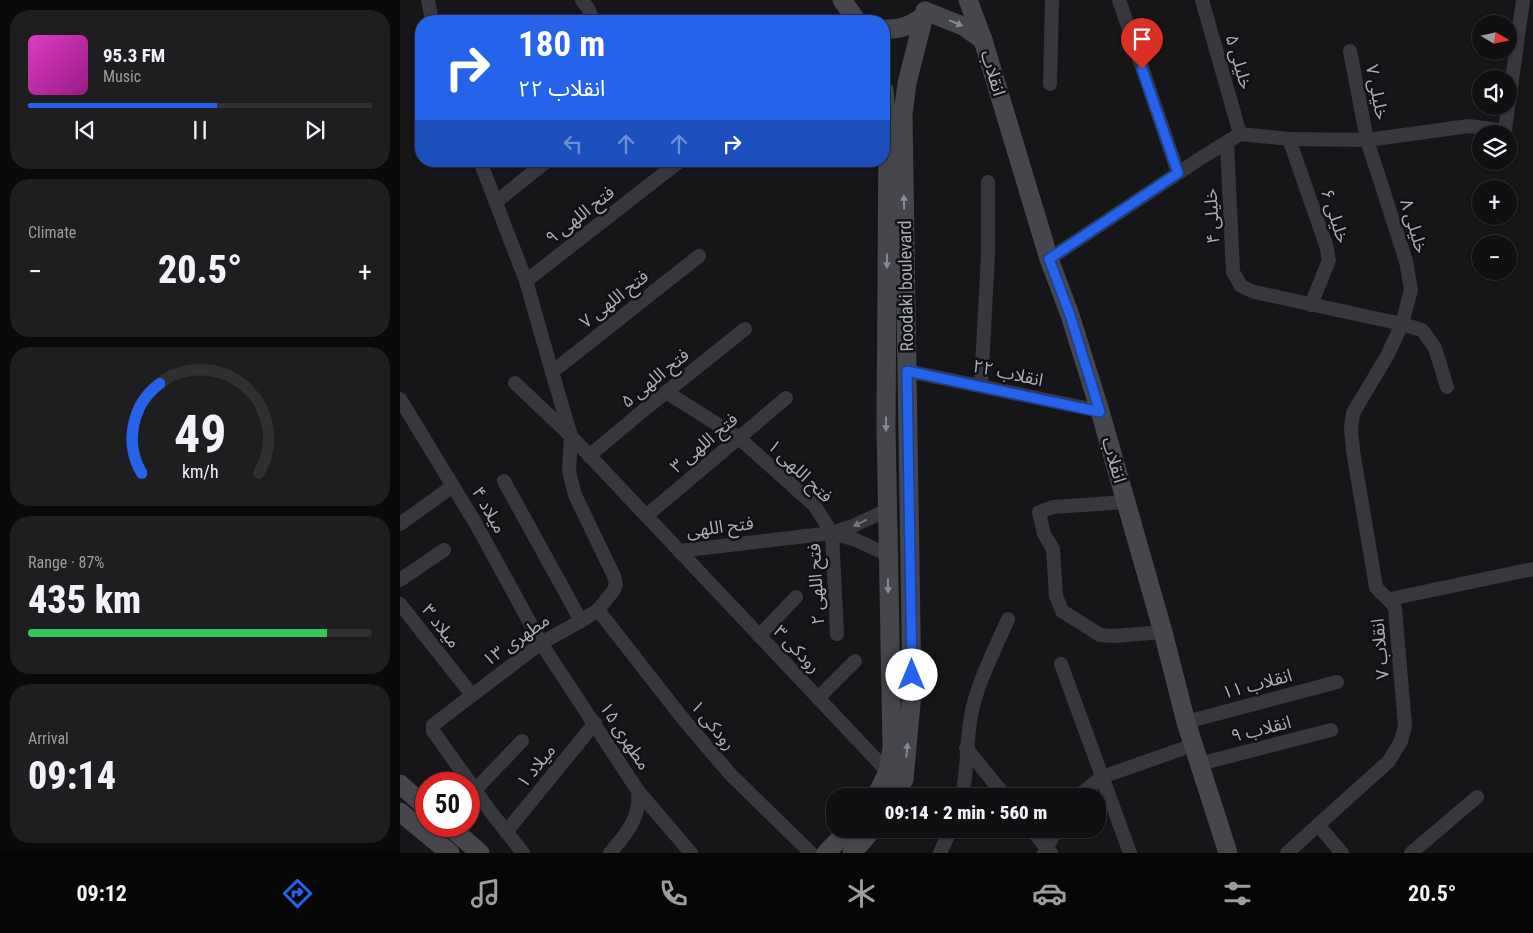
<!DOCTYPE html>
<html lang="en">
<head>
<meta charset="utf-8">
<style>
	body { margin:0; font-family:"Roboto Condensed","Noto Sans Arabic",sans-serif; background:#1e1e20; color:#f1f3f6; height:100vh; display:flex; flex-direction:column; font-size:19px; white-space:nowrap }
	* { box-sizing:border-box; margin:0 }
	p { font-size:16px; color:#9c9d9f }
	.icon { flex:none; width:28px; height:28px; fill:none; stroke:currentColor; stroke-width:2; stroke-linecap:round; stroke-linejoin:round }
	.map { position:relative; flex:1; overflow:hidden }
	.details { display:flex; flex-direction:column; gap:10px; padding:10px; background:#09090a; width:400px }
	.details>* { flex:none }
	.hud { position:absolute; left:15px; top:15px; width:475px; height:152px; border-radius:20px; box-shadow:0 1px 4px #0004,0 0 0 1px #303032; background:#2563eb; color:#fff; overflow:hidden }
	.needle { width:32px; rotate:99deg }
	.tools { position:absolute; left:1072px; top:15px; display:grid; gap:10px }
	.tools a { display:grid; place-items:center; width:45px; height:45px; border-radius:50%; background:#101012; box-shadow:0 1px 4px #0004,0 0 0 1px #303032; font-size:25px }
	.speed { position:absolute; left:15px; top:772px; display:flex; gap:10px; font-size:25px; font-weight:700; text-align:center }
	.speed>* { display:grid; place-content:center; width:65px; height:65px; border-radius:50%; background:#101012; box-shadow:0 1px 4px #0004,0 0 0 1px #303032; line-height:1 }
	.speed .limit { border:8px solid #d22; background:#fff; color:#111 }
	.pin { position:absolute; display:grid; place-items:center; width:42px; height:42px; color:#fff; margin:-51px -21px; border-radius:50% 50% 50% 0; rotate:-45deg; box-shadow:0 0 5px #0007 }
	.pin .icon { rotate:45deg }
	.me { position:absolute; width:55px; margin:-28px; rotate:0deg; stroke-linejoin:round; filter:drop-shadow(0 0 4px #0008) }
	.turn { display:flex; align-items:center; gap:18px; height:105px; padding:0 20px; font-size:22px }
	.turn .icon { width:65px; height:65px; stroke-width:2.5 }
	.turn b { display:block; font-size:35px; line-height:42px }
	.lanes { display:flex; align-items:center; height:48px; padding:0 20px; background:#0003; justify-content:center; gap:25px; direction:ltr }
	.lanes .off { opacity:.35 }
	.big { font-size:38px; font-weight:800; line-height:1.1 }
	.details .card { flex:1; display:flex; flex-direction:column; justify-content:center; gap:8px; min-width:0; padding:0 18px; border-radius:20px; background:#1e1e20 }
	.details .dial { align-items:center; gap:0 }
	.dial svg { height:130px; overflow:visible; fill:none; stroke:#303032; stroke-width:7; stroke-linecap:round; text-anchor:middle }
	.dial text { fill:#f1f3f6; stroke:none }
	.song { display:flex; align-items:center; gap:15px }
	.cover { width:60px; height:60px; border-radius:8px; background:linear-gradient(135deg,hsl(310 70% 55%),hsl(310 70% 35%)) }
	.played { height:5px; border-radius:2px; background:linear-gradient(90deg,#2563eb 55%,#303032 55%) }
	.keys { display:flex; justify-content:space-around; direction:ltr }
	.heat { display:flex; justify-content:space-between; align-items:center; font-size:28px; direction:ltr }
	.charge { height:8px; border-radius:4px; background:linear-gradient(90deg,#34c759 87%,#303032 0) }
	.trip { position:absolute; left:426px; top:788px; width:280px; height:50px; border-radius:20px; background:#101012; box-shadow:0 1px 4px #0004,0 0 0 1px #303032; font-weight:800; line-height:50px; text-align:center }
	.tab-bar { display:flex; height:80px; justify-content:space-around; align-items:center; background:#060607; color:#9c9d9f }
	.tab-bar .icon { width:35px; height:35px }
	.tab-bar .active { color:#2563eb }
	.tab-bar b { font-size:22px; color:#f1f3f6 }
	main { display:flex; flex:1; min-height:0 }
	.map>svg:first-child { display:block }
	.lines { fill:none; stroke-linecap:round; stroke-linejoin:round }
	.street { stroke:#37383d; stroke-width:14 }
	.secondary { stroke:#45474d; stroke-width:19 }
	.oneway { fill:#858993 }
	.oneway2 { fill:#757881 }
	.route-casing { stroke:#184099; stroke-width:12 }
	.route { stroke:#2563eb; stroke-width:9 }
	.labels { text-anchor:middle; stroke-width:5; stroke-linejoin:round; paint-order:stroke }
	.street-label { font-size:18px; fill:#a8adb8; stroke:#111113 }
</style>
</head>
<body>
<main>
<section class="details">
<div class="card">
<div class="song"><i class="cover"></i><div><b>95.3 FM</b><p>Music</p></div></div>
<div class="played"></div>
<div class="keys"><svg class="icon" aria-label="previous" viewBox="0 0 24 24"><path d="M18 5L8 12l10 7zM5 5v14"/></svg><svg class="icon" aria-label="pause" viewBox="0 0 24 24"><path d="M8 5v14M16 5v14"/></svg><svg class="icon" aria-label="next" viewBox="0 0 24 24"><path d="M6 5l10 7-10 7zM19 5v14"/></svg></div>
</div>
<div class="card"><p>Climate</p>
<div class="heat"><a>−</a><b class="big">20.5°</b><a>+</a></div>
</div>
<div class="card dial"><svg viewBox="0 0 100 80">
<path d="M14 69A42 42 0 1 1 86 69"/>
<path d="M14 69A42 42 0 0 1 25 14" stroke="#2563eb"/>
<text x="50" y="56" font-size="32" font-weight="700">49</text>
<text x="50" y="72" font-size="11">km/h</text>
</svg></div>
<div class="card"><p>Range · 87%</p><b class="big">435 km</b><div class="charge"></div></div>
<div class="card"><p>Arrival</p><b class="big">09:14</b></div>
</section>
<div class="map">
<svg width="1133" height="853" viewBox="0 0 1133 853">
	<rect width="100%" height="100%" fill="#161618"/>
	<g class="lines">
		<g class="street">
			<path d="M28,0L32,21"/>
			<path d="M182,0L189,10L193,21"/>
			<path d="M719,0L778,173"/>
			<path d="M802,0L840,134"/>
			<path d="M650,84L652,0"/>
			<path d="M1109,102L1123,0"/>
			<path d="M889,139L926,245L929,260L911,305"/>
			<path d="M827,142L833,272L841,286L854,292L1002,324L1022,330L1028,338L1035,348L1047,387"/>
			<path d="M80,161L126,281L152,372L171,436L169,471L175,495L214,576L216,584L214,590L198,610L181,621L141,643L33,725V731L90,811L123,853"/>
			<path d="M96,202L147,161"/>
			<path d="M649,259L804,156L840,134L889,139L967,140L1069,126L1105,131L1108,106"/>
			<path d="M126,281L280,161"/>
			<path d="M507,371L700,411"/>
			<path d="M152,372L299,256"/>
			<path d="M115,383L171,436L488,772"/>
			<path d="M581,386L588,254V182"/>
			<path d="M266,392L339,438L414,505L432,533"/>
			<path d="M0,399L76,524L141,643L238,791C241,818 226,834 210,853"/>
			<path d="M189,456L245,409L345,329"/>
			<path d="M104,481L181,621"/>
			<path d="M726,502L653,507L639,512L644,534L653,549L656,596L662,611L700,635L714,636L763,632"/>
			<path d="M246,516L386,398"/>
			<path d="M0,524L53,486"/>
			<path d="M432,533L437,634"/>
			<path d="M433,533L456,540L488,555"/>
			<path d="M279,551L432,533L453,526L487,510"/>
			<path d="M0,580L44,550"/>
			<path d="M990,599L1133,569"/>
			<path d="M0,604L72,695"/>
			<path d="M198,610L284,720L331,775L411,853"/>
			<path d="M359,636L396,597"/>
			<path d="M661,664L730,853"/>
			<path d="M418,698L455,661"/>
			<path d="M786,722L937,682"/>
			<path d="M566,748L605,796"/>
			<path d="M799,764L931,730"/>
			<path d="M75,790L122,741"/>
			<path d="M238,791L291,853"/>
			<path d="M562,796C568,770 566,742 571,716C577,682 595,650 608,619"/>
			<path d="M678,796L702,777L793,745"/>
			<path d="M918,825L942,853"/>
			<path d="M631,829L651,853"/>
			<path d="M106,832L195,723"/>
			<path d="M540,853L551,829"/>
			<path d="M644,853L657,829"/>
			<path d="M887,853L989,761L1001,741L1005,726L995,608C990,599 982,595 976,587L953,451L951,428L953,413L987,356L1002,324L1011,290L1006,261L967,140L950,51"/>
			<path d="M1011,853L1077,797"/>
		</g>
		<g class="secondary">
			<path d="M442,0L457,21"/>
			<path d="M568,0L583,40L649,259L670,315L700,411L763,632L786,722L828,853"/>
			<path d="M525,11L563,26L583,40"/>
			<path d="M484,29C501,30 511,25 524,16L525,11"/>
			<path d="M0,784L26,807"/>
			<path d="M476,796L488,772L492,748L486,427L488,135L484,90"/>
			<path d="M495,796L504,779L512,693L503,114L507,83L524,16"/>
			<path d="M0,812L50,853"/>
			<path d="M49,826L80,853"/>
			<path d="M426,853L449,829"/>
			<path d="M452,853L473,829"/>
		</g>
	</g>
	<defs><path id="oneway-solid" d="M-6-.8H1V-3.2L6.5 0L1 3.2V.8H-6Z" transform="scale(1.25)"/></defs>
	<g class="oneway">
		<use href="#oneway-solid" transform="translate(556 23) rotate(23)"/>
		<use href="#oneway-solid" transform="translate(504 202) rotate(-91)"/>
		<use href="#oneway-solid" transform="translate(487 261) rotate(90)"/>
		<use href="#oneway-solid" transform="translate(486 424) rotate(90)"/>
		<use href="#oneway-solid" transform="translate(488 586) rotate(89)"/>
		<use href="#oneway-solid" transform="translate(507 750) rotate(-85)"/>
	</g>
	<use class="oneway2" href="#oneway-solid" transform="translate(460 523) rotate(154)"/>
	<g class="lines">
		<defs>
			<path id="route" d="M512,675L507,371L700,412L670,315L649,259L778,173L742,69"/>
		</defs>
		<use href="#route" class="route-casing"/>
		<use href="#route" class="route"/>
	</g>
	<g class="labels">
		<g class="street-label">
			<text transform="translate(839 62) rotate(74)" y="6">خلیلی ۵</text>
			<text transform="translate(593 73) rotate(73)" y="6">انقلاب</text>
			<text transform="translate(977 92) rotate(79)" y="6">خلیلی ۷</text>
			<text transform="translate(180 215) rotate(-38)" y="6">فتح اللهی ۹</text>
			<text transform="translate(812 216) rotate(-93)" y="6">خلیلی ۴</text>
			<text transform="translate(935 216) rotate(72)" y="6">خلیلی ۶</text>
			<text transform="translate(1014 226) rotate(73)" y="6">خلیلی ۸</text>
			<text transform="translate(506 286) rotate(-91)" y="6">Roodaki boulevard</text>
			<text transform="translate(214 299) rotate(-38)" y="6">فتح اللهی ۷</text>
			<text transform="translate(608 373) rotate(12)" y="6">انقلاب ۲۲</text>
			<text transform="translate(255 378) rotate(-39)" y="6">فتح اللهی ۵</text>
			<text transform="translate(304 443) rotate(-40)" y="6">فتح اللهی ۳</text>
			<text transform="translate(714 460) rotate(74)" y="6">انقلاب</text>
			<text transform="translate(400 471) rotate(44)" y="6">فتح اللهی ۱</text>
			<text transform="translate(89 510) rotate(60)" y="6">میلاد ۴</text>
			<text transform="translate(320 527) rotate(-7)" y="6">فتح اللهی</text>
			<text transform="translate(416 584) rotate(-93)" y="6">فتح اللهی ۲</text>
			<text transform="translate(41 626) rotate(52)" y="6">میلاد ۳</text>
			<text transform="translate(116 640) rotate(-35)" y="6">مطهری ۱۳</text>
			<text transform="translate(397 649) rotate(46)" y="6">رودکی ۳</text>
			<text transform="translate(980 649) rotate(-95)" y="6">انقلاب ۷</text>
			<text transform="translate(857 684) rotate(-15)" y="6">انقلاب ۱۱</text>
			<text transform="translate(313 725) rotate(50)" y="6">رودکی ۱</text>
			<text transform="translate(861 729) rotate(-14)" y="6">انقلاب ۹</text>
			<text transform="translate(225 736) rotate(57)" y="6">مطهری ۱۵</text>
			<text transform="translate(136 766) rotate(-51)" y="6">میلاد ۱</text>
		</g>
	</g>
</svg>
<div class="tools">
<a><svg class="needle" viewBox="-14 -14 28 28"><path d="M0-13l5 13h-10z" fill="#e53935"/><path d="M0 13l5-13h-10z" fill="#9c9d9f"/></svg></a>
<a><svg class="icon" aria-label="sound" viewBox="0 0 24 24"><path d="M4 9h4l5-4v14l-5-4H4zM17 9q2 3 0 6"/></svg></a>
<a><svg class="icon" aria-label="layers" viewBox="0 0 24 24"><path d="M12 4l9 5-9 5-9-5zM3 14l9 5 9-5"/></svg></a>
<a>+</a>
<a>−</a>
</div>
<div class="speed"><div class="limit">50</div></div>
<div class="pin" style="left:742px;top:69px;background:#d93025"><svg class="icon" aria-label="arrive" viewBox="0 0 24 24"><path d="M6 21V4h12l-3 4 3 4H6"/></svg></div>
<svg class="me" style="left:512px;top:675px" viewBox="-20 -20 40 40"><circle r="19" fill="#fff"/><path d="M0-13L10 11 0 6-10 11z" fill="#2563eb"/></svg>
<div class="trip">09:14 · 2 min · 560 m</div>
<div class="hud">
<div class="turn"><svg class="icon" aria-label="right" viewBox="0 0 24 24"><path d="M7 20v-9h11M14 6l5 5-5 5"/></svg><div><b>180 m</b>انقلاب ۲۲</div></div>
<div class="lanes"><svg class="icon off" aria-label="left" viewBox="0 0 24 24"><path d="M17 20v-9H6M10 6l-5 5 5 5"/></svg><svg class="icon off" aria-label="ahead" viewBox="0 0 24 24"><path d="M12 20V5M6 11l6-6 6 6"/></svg><svg class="icon off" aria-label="ahead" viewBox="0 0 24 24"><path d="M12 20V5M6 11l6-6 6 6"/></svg><svg class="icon" aria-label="right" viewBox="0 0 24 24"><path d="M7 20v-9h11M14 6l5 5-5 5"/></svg></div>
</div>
</div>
</main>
<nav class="tab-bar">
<b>09:12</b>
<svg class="icon active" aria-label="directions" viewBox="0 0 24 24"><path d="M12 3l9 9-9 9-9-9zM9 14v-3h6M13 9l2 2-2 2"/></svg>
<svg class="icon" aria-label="music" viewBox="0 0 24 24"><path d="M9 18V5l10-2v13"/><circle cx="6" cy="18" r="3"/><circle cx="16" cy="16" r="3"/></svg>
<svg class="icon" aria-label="phone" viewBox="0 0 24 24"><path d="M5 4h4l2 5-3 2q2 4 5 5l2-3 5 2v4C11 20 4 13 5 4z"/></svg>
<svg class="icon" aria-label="climate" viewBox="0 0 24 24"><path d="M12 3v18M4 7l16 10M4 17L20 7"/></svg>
<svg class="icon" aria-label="car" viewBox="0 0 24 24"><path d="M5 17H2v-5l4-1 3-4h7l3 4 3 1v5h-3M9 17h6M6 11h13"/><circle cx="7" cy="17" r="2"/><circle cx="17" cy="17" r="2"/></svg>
<svg class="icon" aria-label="filters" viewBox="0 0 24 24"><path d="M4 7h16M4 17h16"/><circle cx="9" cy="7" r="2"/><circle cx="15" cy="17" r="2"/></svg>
<b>20.5°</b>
</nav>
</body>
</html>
